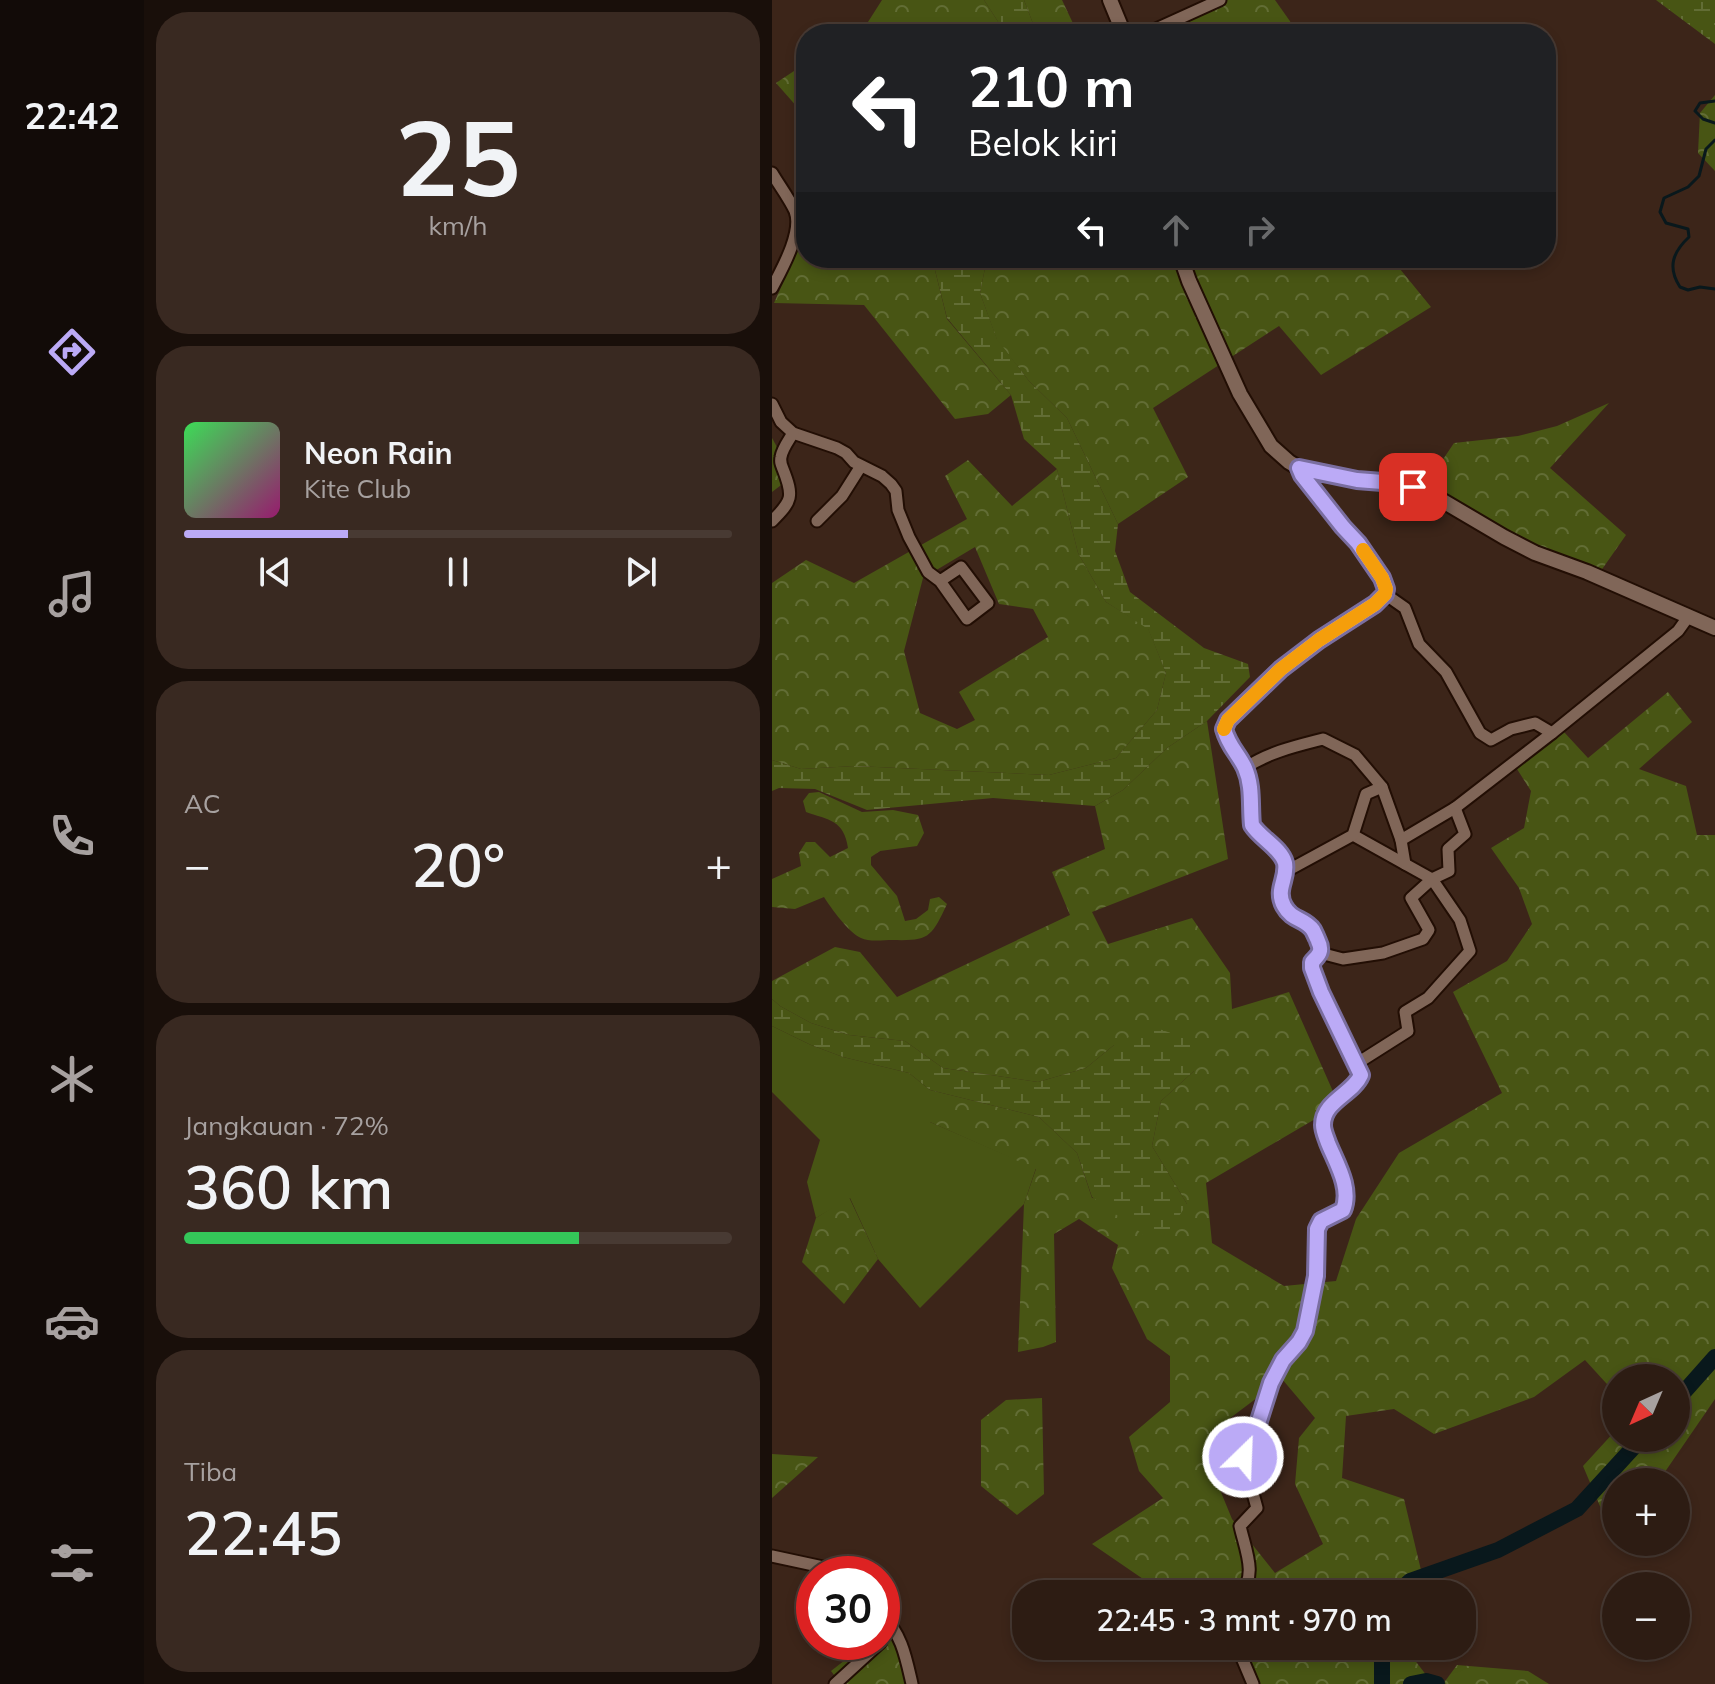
<!DOCTYPE html>
<html lang="id">
<head>
<meta charset="utf-8">
<style>
	body { margin:0; font-family:Mulish,sans-serif; background:#392921; color:#f1f3f6; height:100vh; display:flex; flex-direction:column; font-size:30px; white-space:nowrap }
	* { box-sizing:border-box; margin:0 }
	p { font-size:26px; color:#a7a1a0 }
	.icon { flex:none; width:44px; height:44px; fill:none; stroke:currentColor; stroke-width:2; stroke-linecap:round; stroke-linejoin:round }
	.map { position:relative; flex:1; overflow:hidden }
	.side { display:flex; flex-direction:column; gap:12px; padding:12px; background:#190f0a; width:628px }
	.side>* { flex:none }
	.top-card { position:absolute; left:24px; top:24px; width:760px; height:244px; border-radius:32px; box-shadow:0 4px 12px #0003,0 0 0 2px #483a33; background:#202124; color:#fff; overflow:hidden }
	.needle { width:52px; rotate:224deg }
	.tools { position:absolute; left:830px; top:1364px; display:grid; gap:16px }
	.tools a { display:grid; place-items:center; width:88px; height:88px; border-radius:50%; background:#2d1c13; box-shadow:0 4px 12px #0003,0 0 0 2px #483a33; font-size:40px }
	.speed { position:absolute; left:24px; top:1556px; display:flex; gap:16px; font-size:40px; font-weight:700; text-align:center }
	.speed>* { display:grid; place-content:center; width:104px; height:104px; border-radius:50%; background:#2d1c13; box-shadow:0 4px 12px #0003,0 0 0 2px #483a33; line-height:1 }
	.speed .limit { border:12px solid #d22; background:#fff; color:#111 }
	.pin { position:absolute; display:grid; place-items:center; width:68px; height:68px; color:#fff; margin:-34px; border-radius:16px; box-shadow:0 4px 12px #0006 }
	.me { position:absolute; width:88px; margin:-44px; rotate:24deg; stroke-linejoin:round; filter:drop-shadow(0 0 6px #0008) }
	.turn { display:flex; align-items:center; gap:28px; height:168px; padding:0 40px; font-size:36px }
	.turn .icon { width:104px; height:104px; stroke-width:2.5 }
	.turn b { display:block; font-size:56px; line-height:68px }
	.lanes { display:flex; align-items:center; height:76px; padding:0 40px; background:#0003; justify-content:center; gap:40px; direction:ltr }
	.lanes .off { opacity:.35 }
	.big { font-size:60px; font-weight:600; line-height:1.1 }
	.side .card { flex:1; display:flex; flex-direction:column; justify-content:center; gap:12px; min-width:0; padding:0 28px; border-radius:32px; background:#392921 }
	.side .dial { align-items:center; gap:0 }
	.dial b { font-size:104px; line-height:1 }
	.song { display:flex; align-items:center; gap:24px }
	.cover { width:96px; height:96px; border-radius:12px; background:linear-gradient(135deg,hsl(130 70% 55%),hsl(320 70% 35%)) }
	.played { height:8px; border-radius:4px; background:linear-gradient(90deg,#bbaaf6 30%,#483a33 30%) }
	.keys { display:flex; justify-content:space-around; direction:ltr }
	.heat { display:flex; justify-content:space-between; align-items:center; font-size:44px; direction:ltr }
	.charge { height:12px; border-radius:6px; background:linear-gradient(90deg,#34c759 72%,#483a33 0) }
	.trip { position:absolute; left:240px; top:1580px; width:464px; height:80px; border-radius:32px; background:#2d1c13; box-shadow:0 4px 12px #0003,0 0 0 2px #483a33; font-weight:600; line-height:80px; text-align:center }
	main { display:flex; flex:1; min-height:0 }
	.dock { display:flex; flex-direction:column; width:144px; justify-content:space-around; align-items:center; background:#120b08; color:#a7a1a0 }
	.dock .icon { width:56px; height:56px }
	.dock .selected { color:#bbaaf6 }
	.dock b { font-size:36px; color:#f1f3f6 }
	.map>svg:first-child { display:block }
	.grass { fill:#485514 }
	.forest { fill:url(#forest-crowns); fill-rule:evenodd }
	.wetland { fill:url(#wetland-marsh) }
	.lines { fill:none; stroke-linecap:round; stroke-linejoin:round }
	.stream { stroke:#09181c; stroke-width:3 }
	.river { stroke:#09181c; stroke-width:16 }
	.minor-casing { stroke:#220e04; stroke-width:15 }
	.tertiary-casing { stroke:#220e04; stroke-width:18 }
	.minor { stroke:#806658; stroke-width:11 }
	.tertiary { stroke:#806658; stroke-width:14 }
	.route-casing { stroke:#7a6ea0; stroke-width:20 }
	.route { stroke:#bbaaf6; stroke-width:14 }
	.slow { stroke:#f59e0b; stroke-width:14 }
</style>
</head>
<body>
<main>
<nav class="dock">
<b>22:42</b>
<svg class="icon selected" aria-label="directions" viewBox="0 0 24 24"><path d="M12 3l9 9-9 9-9-9zM9 14v-3h6M13 9l2 2-2 2"/></svg>
<svg class="icon" aria-label="music" viewBox="0 0 24 24"><path d="M9 18V5l10-2v13"/><circle cx="6" cy="18" r="3"/><circle cx="16" cy="16" r="3"/></svg>
<svg class="icon" aria-label="phone" viewBox="0 0 24 24"><path d="M5 4h4l2 5-3 2q2 4 5 5l2-3 5 2v4C11 20 4 13 5 4z"/></svg>
<svg class="icon" aria-label="climate" viewBox="0 0 24 24"><path d="M12 3v18M4 7l16 10M4 17L20 7"/></svg>
<svg class="icon" aria-label="car" viewBox="0 0 24 24"><path d="M5 17H2v-5l4-1 3-4h7l3 4 3 1v5h-3M9 17h6M6 11h13"/><circle cx="7" cy="17" r="2"/><circle cx="17" cy="17" r="2"/></svg>
<svg class="icon" aria-label="filters" viewBox="0 0 24 24"><path d="M4 7h16M4 17h16"/><circle cx="9" cy="7" r="2"/><circle cx="15" cy="17" r="2"/></svg>
</nav>
<section class="side">
<div class="card dial"><b>25</b><p>km/h</p></div>
<div class="card">
<div class="song"><i class="cover"></i><div><b>Neon Rain</b><p>Kite Club</p></div></div>
<div class="played"></div>
<div class="keys"><svg class="icon" aria-label="previous" viewBox="0 0 24 24"><path d="M18 5L8 12l10 7zM5 5v14"/></svg><svg class="icon" aria-label="pause" viewBox="0 0 24 24"><path d="M8 5v14M16 5v14"/></svg><svg class="icon" aria-label="next" viewBox="0 0 24 24"><path d="M6 5l10 7-10 7zM19 5v14"/></svg></div>
</div>
<div class="card"><p>AC</p>
<div class="heat"><a>−</a><b class="big">20°</b><a>+</a></div>
</div>
<div class="card"><p>Jangkauan · 72%</p><b class="big">360 km</b><div class="charge"></div></div>
<div class="card"><p>Tiba</p><b class="big">22:45</b></div>
</section>
<div class="map">
<svg width="943" height="1684" viewBox="0 0 943 1684">
	<defs>
		<pattern id="forest-crowns" width="20" height="18" patternUnits="userSpaceOnUse" patternTransform="scale(2)"><rect width="20" height="18" fill="#485514"/><path d="M2 6a3 3 0 1 1 6 0M12 15a3 3 0 1 1 6 0" fill="none" stroke="#626d35"/></pattern>
		<pattern id="wetland-marsh" width="20" height="14" patternUnits="userSpaceOnUse" patternTransform="scale(2)"><rect width="20" height="14" fill="#485514"/><path d="M1 5h8M5 5V1M11 12h8M15 12V8" fill="none" stroke="#626d35"/></pattern>
	</defs>
	<rect width="100%" height="100%" fill="#3c2519"/>
	<path class="grass" d="M0,1026L39,1045L71,1057L137,1073L158,1090V1122L264,1168L252,1204L148,1308L106,1259L78,1198L44,1218L35,1182L48,1140L0,1092Z"/>
	<g class="forest">
		<path d="M110,0H212L234,34H78L96,22Z"/>
		<path d="M252,0H290L306,34H265Z"/>
		<path d="M442,0H503L527,34H399L395,24Z"/>
		<path d="M34,63V117L4,83Z"/>
		<path d="M943,95V171L926,153L928,113Z"/>
		<path d="M34,231V258H160L175,319L239,395L216,414L183,419L92,305L2,303Z"/>
		<path d="M215,258H350L353,264L366,258H619L659,307L549,375L507,326L381,408L416,477L346,524L295,418L257,381L225,340L208,293Z"/>
		<path d="M837,403L778,468L854,535L826,575L734,540L651,489L682,443L746,436L785,426Z"/>
		<path d="M0,438L21,476L0,492Z"/>
		<path d="M196,460L240,506L285,469L306,553L334,602L376,628L394,673L385,710L344,758L277,775L83,766L29,769L0,760V583L34,560L82,583L195,519L173,476ZM203,547L227,604L261,609L276,637L187,692L203,720L185,729L148,713L132,651L151,578Z"/>
		<path d="M896,692L920,722L867,769L914,786L925,835H943V1399L886,1482H844V1511L833,1518L811,1466L844,1430V1438H904V1378H844V1394L813,1360L762,1397L662,1434L622,1409L574,1416L570,1478L632,1499L654,1591L650,1594H393L320,1544L391,1498L367,1471L357,1437L398,1402V1356L375,1339L340,1268L346,1245L307,1219L282,1234L284,1342L271,1347L246,1352L252,1204L264,1169L158,1122V1090L267,1117L305,1153L320,1198L415,1204L380,1146L389,1101L422,1071L342,1045L314,1068L266,1082L171,1068L133,1041L77,1035L39,1023L8,1006L0,999V981L63,947L88,952L125,997L298,915L280,872L333,849L323,806L351,790L395,748L435,721L456,859L320,912L336,944L420,918L458,973L460,1009L517,992L567,1105L434,1183L440,1243L512,1286L564,1281L584,1219L627,1153L730,1093L681,992L735,961L760,924L747,888L719,848L752,828L759,791L745,769L792,732L816,758ZM510,1379L543,1418L527,1438L523,1484L551,1544L503,1573L460,1519L437,1463L457,1419Z"/>
		<path d="M47,792L90,812L121,810L146,815L152,833L145,846L108,851L99,857V865L125,896L133,921L144,919L156,910L158,899L167,897L175,904C159,938 157,941 120,940C111,940 97,942 89,938C77,933 59,908 52,897L23,909L0,907V879L29,866L27,853L34,842H43L58,857L76,848C72,820 57,820 34,812L31,801L37,793Z"/>
		<path d="M77,1197L106,1259L72,1304L30,1262L44,1218Z"/>
		<path d="M270,1398L272,1494L245,1515L209,1486V1420L234,1400Z"/>
		<path d="M0,1454L46,1457L0,1498Z"/>
		<path d="M118,1624L140,1684H69L59,1671L96,1642H110V1631Z"/>
		<path d="M632,1646L661,1684H483L460,1656L431,1662L415,1647Z"/>
		<path d="M685,1665L756,1671L777,1684H671Z"/>
	</g>
	<g class="wetland">
		<path d="M212,0H252L265,34H234Z"/>
		<path d="M884,0H943V44Z"/>
		<path d="M160,258H215L208,293L225,339L257,381L295,418L346,524L343,551L358,592L432,648L476,664L478,677L435,721L395,748L351,790L323,806L221,798L95,810L43,789L7,788L0,791V760L29,769L83,766L277,775L344,758L385,710L394,673L376,629L334,602L306,553L285,469L252,439L239,395L175,318Z"/>
		<path d="M0,999L8,1006L39,1023L77,1035L133,1041L171,1068L266,1082L314,1068L342,1045L378,1026L417,1039L422,1071L389,1101L380,1146L415,1204L387,1246L320,1197L305,1153L267,1117L158,1090L137,1073L71,1057L39,1045L0,1026Z"/>
	</g>
	<g class="lines">
		<g class="stream">
			<path d="M943,101L928,103L923,111L931,119L943,123"/>
			<path d="M943,140L934,149L927,176L916,187L892,198L888,212L894,223L916,229L917,237C901,252 895,267 908,287L916,290L928,287L943,289"/>
			<path d="M941,1358L943,1355"/>
		</g>
		<g class="river">
			<path d="M904,1401L943,1357"/>
			<path d="M624,1594L638,1581L726,1550L805,1509L870,1438"/>
			<path d="M610,1646V1684"/>
			<path d="M639,1684L654,1681L665,1684"/>
		</g>
		<defs>
			<g id="minor">
				<path d="M373,34L448,0"/>
				<path d="M0,173C7,185 17,198 23,211C31,232 10,269 0,288"/>
				<path d="M0,404L9,422L21,433L65,448L74,453L82,462L110,476L119,484L124,491L126,510L137,537L156,572L168,581L195,619L216,603L189,567L168,581"/>
				<path d="M0,521C20,501 22,497 11,469C9,464 8,462 9,457C10,449 17,440 21,433"/>
				<path d="M45,521L70,496L89,466"/>
				<path d="M613,594L633,608L647,644L674,672L708,733L719,740L739,729L763,723L780,733"/>
				<path d="M473,768C497,752 524,746 551,739L583,755L610,787L629,840L683,808L780,733L906,631L916,617"/>
				<path d="M581,835L633,864"/>
				<path d="M513,872L581,835L594,794L610,787"/>
				<path d="M548,953L571,959L611,953L651,939L657,930L639,898L660,879L677,871L676,849L693,834L683,808"/>
				<path d="M584,1064L636,1031L633,1012L656,998L698,951L688,920L660,879L633,864L629,840"/>
				<path d="M0,1556L51,1567L63,1574"/>
				<path d="M468,1594C486,1576 473,1549 468,1526L485,1508L471,1457L474,1441L485,1427L499,1383L511,1360L527,1342L533,1331L544,1276L545,1229L549,1221L571,1210C580,1186 559,1150 550,1127C556,1098 580,1098 589,1075L549,992L540,968V962C547,955 551,951 546,941C546,940 541,930 541,930C533,918 520,921 512,906C503,889 516,879 513,863C509,848 488,838 480,825C478,806 481,786 473,768C466,753 457,747 452,729L456,720L509,669L547,640L609,599C613,594 614,594 613,588C611,569 581,540 569,525C556,509 543,491 530,475L527,468"/>
				<path d="M110,1615C130,1634 134,1658 140,1684"/>
				<path d="M465,1646L481,1684"/>
				<path d="M63,1684L109,1642"/>
			</g>
			<g id="tertiary">
				<path d="M338,0L352,34"/>
				<path d="M409,258L417,281L468,394L499,446L517,462L527,468L585,480L623,483L641,487L659,494L732,537L763,553L815,572L943,628"/>
			</g>
		</defs>
		<use href="#minor" class="minor-casing"/>
		<use href="#tertiary" class="tertiary-casing"/>
		<use href="#minor" class="minor"/>
		<use href="#tertiary" class="tertiary"/>
	</g>
	<g class="lines">
		<defs>
			<path id="route" d="M471,1457L474,1441L485,1427L499,1383L511,1360L527,1342L533,1331L544,1276L545,1229L549,1221L571,1210C580,1188 564,1163 556,1143C554,1137 551,1131 551,1125C551,1101 581,1094 589,1075L549,992L540,968V962C547,955 551,951 546,941C546,940 541,930 541,930C533,918 520,921 512,906C503,889 516,879 513,863C509,848 488,838 480,825C478,806 481,786 473,768C466,753 457,747 452,729L456,720L509,669L547,640L603,604L613,594L614,589L610,578L586,543L571,527L530,475L527,468L585,480L623,483L641,487"/>
		</defs>
		<use href="#route" class="route-casing"/>
		<use href="#route" class="route"/>
		<path class="slow" d="M452,729L456,720L509,669L547,640L603,604L613,594L614,589L610,578L591,550"/>
	</g>
</svg>
<div class="tools">
<a><svg class="needle" viewBox="-14 -14 28 28"><path d="M0-13l5 13h-10z" fill="#e53935"/><path d="M0 13l5-13h-10z" fill="#a7a1a0"/></svg></a>
<a>+</a>
<a>−</a>
</div>
<div class="speed"><div class="limit">30</div></div>
<div class="pin" style="left:641px;top:487px;background:#d93025"><svg class="icon" aria-label="arrive" viewBox="0 0 24 24"><path d="M6 21V4h12l-3 4 3 4H6"/></svg></div>
<svg class="me" style="left:471px;top:1457px" viewBox="-20 -20 40 40"><circle r="17" fill="#bbaaf6" stroke="#fff" stroke-width="3"/><path d="M0-11L8 9 0 5-8 9z" fill="#fff"/></svg>
<div class="trip">22:45 · 3 mnt · 970 m</div>
<div class="top-card">
<div class="turn"><svg class="icon" aria-label="left" viewBox="0 0 24 24"><path d="M17 20v-9H6M10 6l-5 5 5 5"/></svg><div><b>210 m</b>Belok kiri</div></div>
<div class="lanes"><svg class="icon" aria-label="left" viewBox="0 0 24 24"><path d="M17 20v-9H6M10 6l-5 5 5 5"/></svg><svg class="icon off" aria-label="ahead" viewBox="0 0 24 24"><path d="M12 20V5M6 11l6-6 6 6"/></svg><svg class="icon off" aria-label="right" viewBox="0 0 24 24"><path d="M7 20v-9h11M14 6l5 5-5 5"/></svg></div>
</div>
</div>
</main>
</body>
</html>
